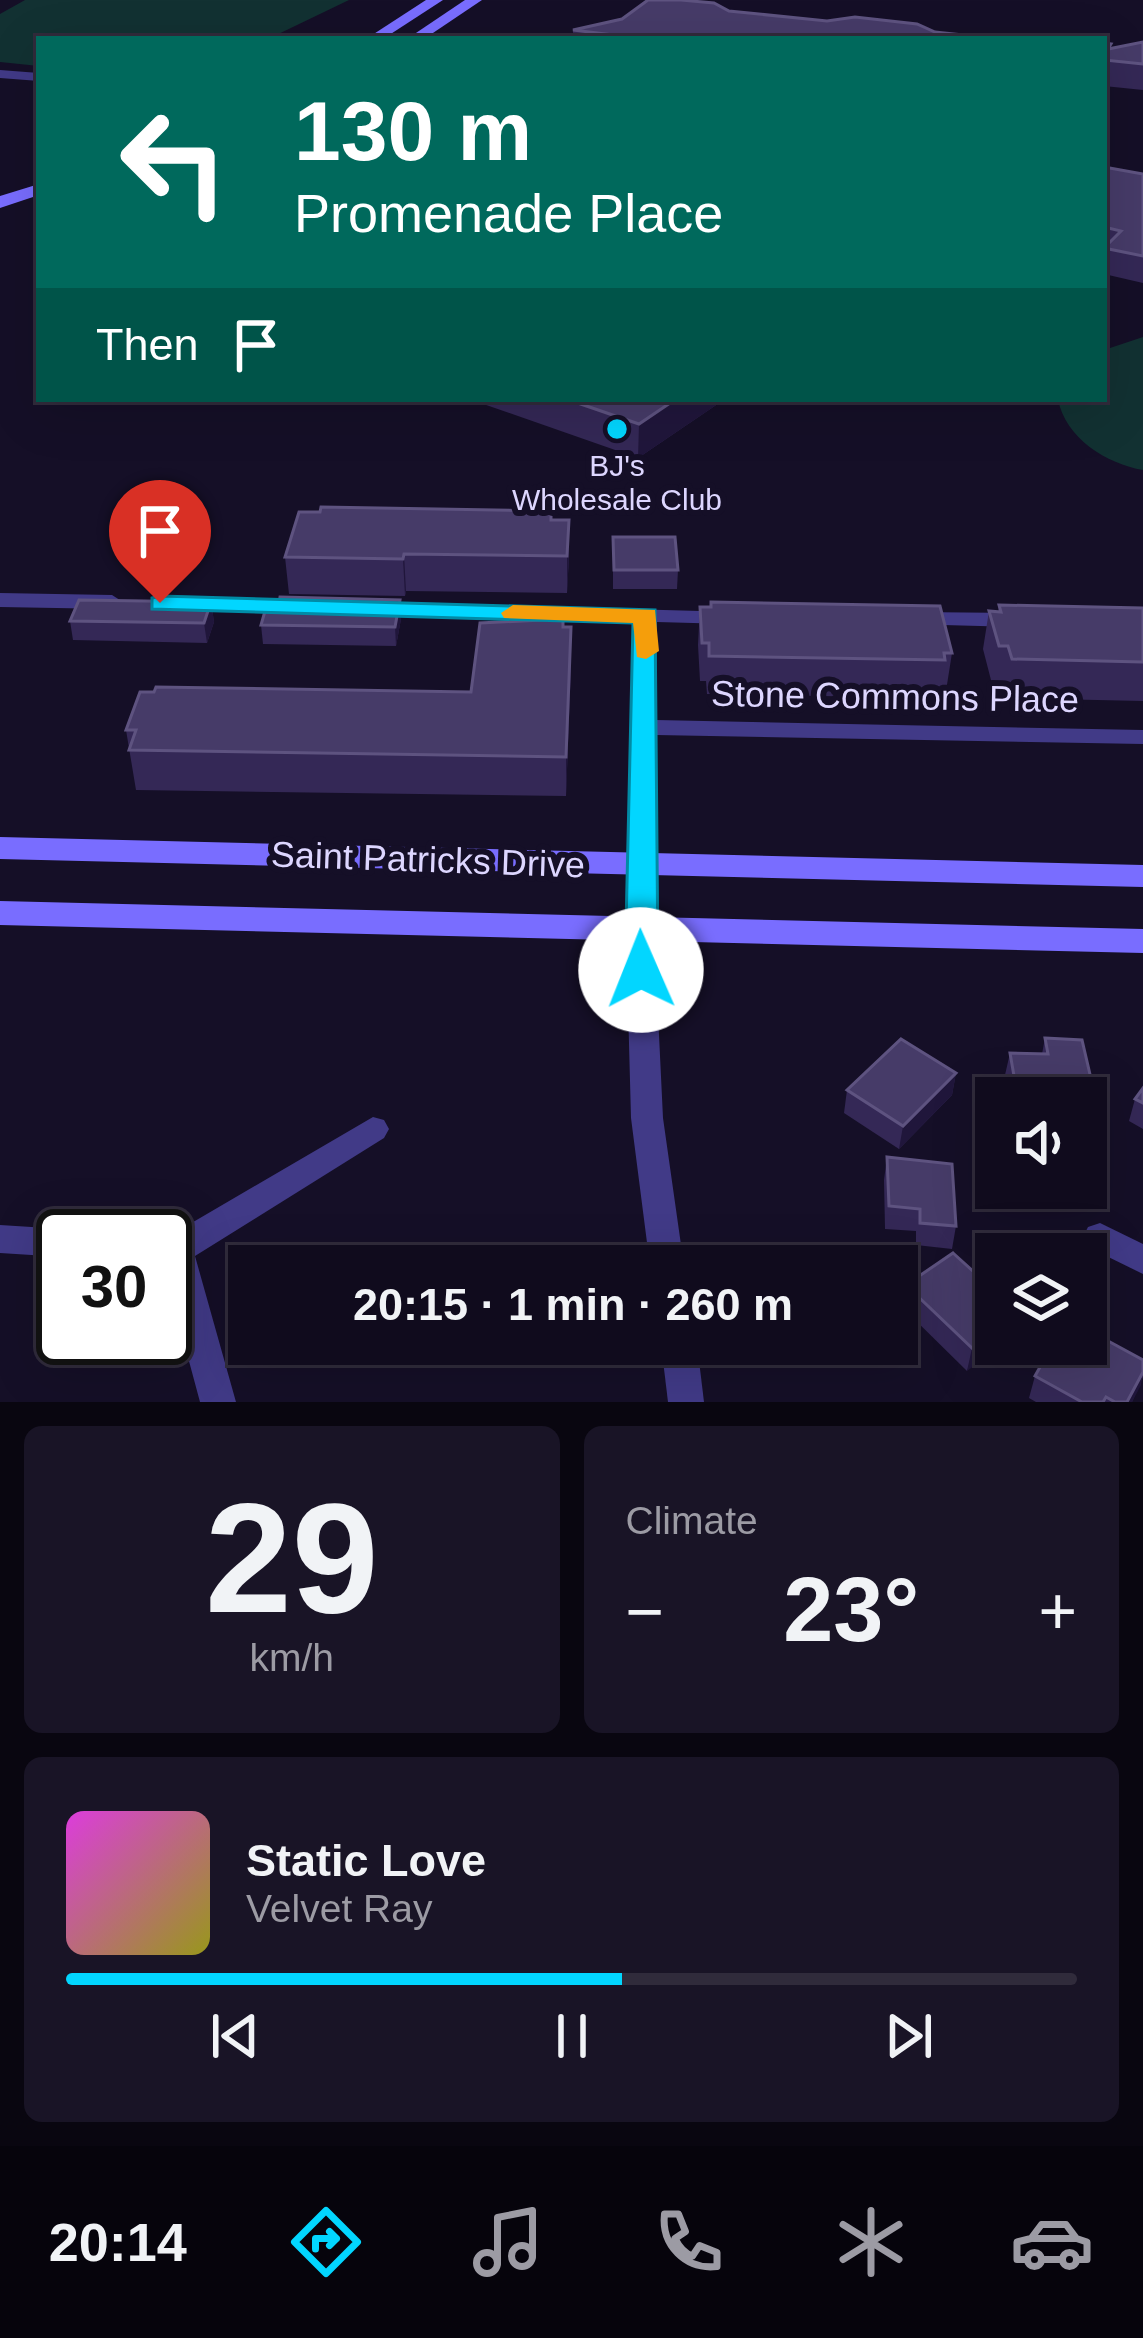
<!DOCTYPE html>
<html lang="en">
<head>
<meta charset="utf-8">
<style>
	body { margin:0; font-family:Arial,sans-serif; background:#191426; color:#f1f3f6; height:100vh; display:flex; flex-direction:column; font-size:45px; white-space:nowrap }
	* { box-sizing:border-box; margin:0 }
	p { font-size:39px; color:#9c9ba4 }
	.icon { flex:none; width:66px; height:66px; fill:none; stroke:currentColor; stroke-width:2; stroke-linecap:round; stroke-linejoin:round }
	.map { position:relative; height:1402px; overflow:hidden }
	.details { display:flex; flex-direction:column; gap:24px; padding:24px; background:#090610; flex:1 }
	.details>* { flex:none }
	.hud { position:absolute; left:36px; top:36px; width:1071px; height:366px; border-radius:0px; box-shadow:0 12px 48px #0002,0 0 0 3px #302b3b; background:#00695c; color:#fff; overflow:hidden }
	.buttons { position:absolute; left:975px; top:1077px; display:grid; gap:24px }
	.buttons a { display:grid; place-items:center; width:132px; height:132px; border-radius:0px; background:#100b1d; box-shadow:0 12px 48px #0002,0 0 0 3px #302b3b; font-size:60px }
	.speed { position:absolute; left:36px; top:1209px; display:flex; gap:24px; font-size:60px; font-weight:700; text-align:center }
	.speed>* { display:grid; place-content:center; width:156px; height:156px; border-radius:50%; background:#100b1d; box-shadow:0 12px 48px #0002,0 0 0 3px #302b3b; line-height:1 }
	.speed .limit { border:6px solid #111; border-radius:18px; background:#fff; color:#111 }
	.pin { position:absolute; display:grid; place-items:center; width:102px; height:102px; color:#fff; margin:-123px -51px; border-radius:50% 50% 50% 0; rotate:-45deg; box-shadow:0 0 12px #0007 }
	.pin .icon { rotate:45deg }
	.me { position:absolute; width:132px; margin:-66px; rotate:359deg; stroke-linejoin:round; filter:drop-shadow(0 0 9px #0008) }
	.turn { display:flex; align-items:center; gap:42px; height:252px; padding:0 60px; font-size:54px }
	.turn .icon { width:156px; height:156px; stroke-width:2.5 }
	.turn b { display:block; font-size:84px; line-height:102px }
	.then { display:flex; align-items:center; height:114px; padding:0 60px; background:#0003; gap:24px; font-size:45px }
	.big { font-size:90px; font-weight:800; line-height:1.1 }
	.details .card { flex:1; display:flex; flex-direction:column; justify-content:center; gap:18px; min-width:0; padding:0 42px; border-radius:18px; background:#191426 }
	.details .dial { align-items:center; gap:0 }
	.dial b { font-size:156px; line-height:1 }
	.song { display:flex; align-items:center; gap:36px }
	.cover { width:144px; height:144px; border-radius:18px; background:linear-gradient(135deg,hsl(300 70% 55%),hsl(60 70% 35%)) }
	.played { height:12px; border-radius:6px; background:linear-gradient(90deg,#02d6ff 55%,#302b3b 55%) }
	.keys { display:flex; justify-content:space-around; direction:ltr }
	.heat { display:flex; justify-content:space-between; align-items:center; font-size:66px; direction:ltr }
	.details .tiles { flex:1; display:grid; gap:24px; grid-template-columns:1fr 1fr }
	.card:last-child { grid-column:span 2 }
	.trip { position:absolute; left:228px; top:1245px; width:690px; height:120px; border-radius:0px; background:#100b1d; box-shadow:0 12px 48px #0002,0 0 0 3px #302b3b; font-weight:800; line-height:120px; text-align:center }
	.menu { display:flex; height:192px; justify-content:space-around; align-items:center; background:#06040c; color:#9c9ba4 }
	.menu .icon { width:84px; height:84px }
	.menu .active { color:#02d6ff }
	.menu b { font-size:54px; color:#f1f3f6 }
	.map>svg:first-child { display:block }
	.green { fill:#123132 }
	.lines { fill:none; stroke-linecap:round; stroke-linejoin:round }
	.street { fill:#413a87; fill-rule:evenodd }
	.secondary { fill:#796dff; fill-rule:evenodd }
	.wall { fill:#342856 }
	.shaded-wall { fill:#20163b }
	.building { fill:#463b68; stroke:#5e5380; stroke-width:3 }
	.route { fill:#02d6ff; stroke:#018ba6; stroke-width:3 }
	.slow { fill:#f59e0b }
	.poi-dot { fill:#02d6ff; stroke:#150f27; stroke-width:4.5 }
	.labels { text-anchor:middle; stroke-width:12; stroke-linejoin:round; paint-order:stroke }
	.far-poi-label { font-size:30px; fill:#ddd6ff; stroke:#150f27 }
	.street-label { font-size:36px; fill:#ddd6ff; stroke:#150f27 }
</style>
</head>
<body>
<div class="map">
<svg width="1143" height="1402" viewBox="0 0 1143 1402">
	<rect width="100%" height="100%" fill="#150f27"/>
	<g class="green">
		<path d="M25,0H349L268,39H39V66L0,62V14Z"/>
		<path d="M1143,337V470C1107,464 1065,438 1058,399H1104V350Z"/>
	</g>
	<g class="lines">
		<g class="street">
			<path d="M0,70L39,73V81L0,78Z"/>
			<path d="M0,593L112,595L123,602L112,609L0,607Z"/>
			<path d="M182,597L298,599L309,606L298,613L174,609L171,604L174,599Z"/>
			<path d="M368,602L737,612L740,617L729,624L657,622L656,720L1143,730V744L656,735L654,931L663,1118L684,1266H650L631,1118L626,931L635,622L360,614L357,609L360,604Z"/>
			<path d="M914,612L1017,613L1028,620L1017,627L906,624L903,619L906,614Z"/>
			<path d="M373,1117L384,1120L389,1129L384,1138L195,1256L236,1402H200L165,1272V1236H162L171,1235Z"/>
			<path d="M1100,1223L1143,1244V1274L1088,1247L1083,1237L1088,1227Z"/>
			<path d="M0,1225L63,1229L76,1236H63V1257L0,1253Z"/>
			<path d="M661,1344H697L704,1402H668Z"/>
		</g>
		<g class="secondary">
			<path d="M426,0H443L383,39H366Z"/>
			<path d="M465,0H482L424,39H407Z"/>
			<path d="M39,184V195L0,208V196Z"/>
			<path d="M0,837L1143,865V887L0,859Z"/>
			<path d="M0,901L1143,929V953L0,925Z"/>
		</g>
	</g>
	<g class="wall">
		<path d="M729,11L935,32L1001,39H573V30Z"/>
		<path d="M1143,42V90L1104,86V43L1110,48Z"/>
		<path d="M1104,167L1143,174V283L1104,274Z"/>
		<path d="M469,399H725L638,458Z"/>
		<path d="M551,520L569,556L567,593L406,591L405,596L289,594L285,557Z"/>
		<path d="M613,537L678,570L677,589H613Z"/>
		<path d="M400,600L401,619L396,646L263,644L261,625Z"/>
		<path d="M211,602L214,622L207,643L73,640L70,621Z"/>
		<path d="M999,605L1143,608V701L1005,698L1001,685L992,684L983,649L989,611L998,612Z"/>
		<path d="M700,607L952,653L946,691H941L940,698L707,694L706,681H700L698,645Z"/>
		<path d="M563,627L571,665L566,796L136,790L126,730L471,692Z"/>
		<path d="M1045,1038L1095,1096L1089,1118H1086V1098H1009L1005,1075L1010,1053L1042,1054Z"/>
		<path d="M956,1073L952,1095L899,1149L844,1113L847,1090Z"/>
		<path d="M1143,1088V1129L1129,1121L1135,1099Z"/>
		<path d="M887,1157L956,1226L952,1249L916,1245V1231L885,1229L884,1180Z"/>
		<path d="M906,1285L996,1292L967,1371L902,1307Z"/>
		<path d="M1143,1360V1377L1132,1402H1036L1029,1398L1035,1376Z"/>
	</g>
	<g class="shaded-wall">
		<path d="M676,399H725L638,458L639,424Z"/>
		<path d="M569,520V556L567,593V556Z"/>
		<path d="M404,554L406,591L405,596L403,559Z"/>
		<path d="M400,600L401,619L396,646L395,627Z"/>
		<path d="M211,602L214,622L207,643L204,623Z"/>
		<path d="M571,627V665L566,796V757Z"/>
		<path d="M956,1073L952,1095L899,1149L903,1126Z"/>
		<path d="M996,1331V1344H1003L967,1371L972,1348Z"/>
		<path d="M1143,1372L1141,1385L1132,1402H1127Z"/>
	</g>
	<g class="building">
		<path d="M648,0H681L714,3L729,11L827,21L855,17L917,24L935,32L1001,39H860L832,36L829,39H646L573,30L622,19Z"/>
		<path d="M1143,42V64L1104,60V43L1111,44L1108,49Z"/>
		<path d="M1104,167L1143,174V256L1104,248L1121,231L1104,227Z"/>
		<path d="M566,399H676L639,424Z"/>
		<path d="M321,507L551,511V520H569L567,556L404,554L403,559L285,557L299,512H320Z"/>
		<path d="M613,537H675L678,570H614Z"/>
		<path d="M280,597L400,600L395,627L261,625L267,604H279Z"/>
		<path d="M79,600L211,602L204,623L70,621Z"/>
		<path d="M711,602L940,606L952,653H944L945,660L709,656V643H702L700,607H711Z"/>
		<path d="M999,605L1143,608V662L1012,659L1008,646H999L989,611L1001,612Z"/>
		<path d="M563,619V627H571L566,757L129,750L136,730H126L140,692H154L156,687L471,692L480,623Z"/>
		<path d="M1045,1038L1082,1040L1095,1096L1017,1093L1010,1053L1048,1054Z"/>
		<path d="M901,1039L956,1073L903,1126L847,1090Z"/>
		<path d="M1143,1088V1103L1135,1099Z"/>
		<path d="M887,1157L952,1164L956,1226L920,1223V1209L889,1206Z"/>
		<path d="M953,1253L996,1292V1331L972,1348L906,1285Z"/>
		<path d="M1086,1329L1143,1360V1372L1127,1402H1115L1106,1397L1103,1402H1082L1035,1376L1053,1344H1086Z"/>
	</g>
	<path class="route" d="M160,596L655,610L658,970L653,978H630L625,970L633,623L152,609V598Z"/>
	<path class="slow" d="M513,605L655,610L659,651L646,659L637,657L633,623L504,618L501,613Z"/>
	<circle class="poi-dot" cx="617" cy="429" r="12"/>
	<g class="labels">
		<g class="far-poi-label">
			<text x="617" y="476">BJ's<tspan x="617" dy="34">Wholesale Club</tspan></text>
		</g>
		<g class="street-label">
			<text transform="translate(895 696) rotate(1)" y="13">Stone Commons Place</text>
			<text transform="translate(428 859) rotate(2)" y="13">Saint Patricks Drive</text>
		</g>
	</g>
</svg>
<div class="buttons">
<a><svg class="icon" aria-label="sound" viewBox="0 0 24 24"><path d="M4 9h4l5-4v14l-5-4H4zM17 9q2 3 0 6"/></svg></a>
<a><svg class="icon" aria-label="layers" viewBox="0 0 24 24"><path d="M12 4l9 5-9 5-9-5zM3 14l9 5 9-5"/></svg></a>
</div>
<div class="speed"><div class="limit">30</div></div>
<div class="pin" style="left:160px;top:603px;background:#d93025"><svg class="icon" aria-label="arrive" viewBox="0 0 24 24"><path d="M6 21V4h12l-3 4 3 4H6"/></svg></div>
<svg class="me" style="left:641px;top:970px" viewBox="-20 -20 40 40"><circle r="19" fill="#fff"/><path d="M0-13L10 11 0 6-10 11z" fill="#02d6ff"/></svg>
<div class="trip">20:15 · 1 min · 260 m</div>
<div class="hud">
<div class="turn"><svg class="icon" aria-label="left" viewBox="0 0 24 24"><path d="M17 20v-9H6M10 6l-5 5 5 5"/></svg><div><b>130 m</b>Promenade Place</div></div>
<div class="then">Then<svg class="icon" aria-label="arrive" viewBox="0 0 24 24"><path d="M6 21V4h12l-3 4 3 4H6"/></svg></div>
</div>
</div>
<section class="details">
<div class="tiles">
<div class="card dial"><b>29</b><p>km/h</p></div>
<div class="card"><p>Climate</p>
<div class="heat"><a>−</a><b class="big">23°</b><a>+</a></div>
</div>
<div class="card">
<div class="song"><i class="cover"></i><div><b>Static Love</b><p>Velvet Ray</p></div></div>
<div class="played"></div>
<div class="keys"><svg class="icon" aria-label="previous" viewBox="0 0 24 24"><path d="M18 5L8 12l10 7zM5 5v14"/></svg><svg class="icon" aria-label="pause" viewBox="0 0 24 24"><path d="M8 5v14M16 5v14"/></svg><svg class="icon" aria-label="next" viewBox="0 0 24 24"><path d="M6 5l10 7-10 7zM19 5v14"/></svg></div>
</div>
</div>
</section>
<nav class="menu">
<b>20:14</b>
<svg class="icon active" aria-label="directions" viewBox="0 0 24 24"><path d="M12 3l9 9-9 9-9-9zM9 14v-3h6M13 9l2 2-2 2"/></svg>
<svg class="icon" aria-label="music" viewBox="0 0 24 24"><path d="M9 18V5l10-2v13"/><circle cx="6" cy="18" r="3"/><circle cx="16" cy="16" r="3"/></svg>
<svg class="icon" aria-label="phone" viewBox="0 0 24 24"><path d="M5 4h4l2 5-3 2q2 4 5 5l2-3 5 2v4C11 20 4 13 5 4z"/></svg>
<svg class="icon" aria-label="climate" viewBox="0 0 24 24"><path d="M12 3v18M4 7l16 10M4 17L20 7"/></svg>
<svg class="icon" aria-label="car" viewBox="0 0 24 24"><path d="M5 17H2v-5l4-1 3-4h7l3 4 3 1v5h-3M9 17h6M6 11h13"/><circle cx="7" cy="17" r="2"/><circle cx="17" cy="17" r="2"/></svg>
</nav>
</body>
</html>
